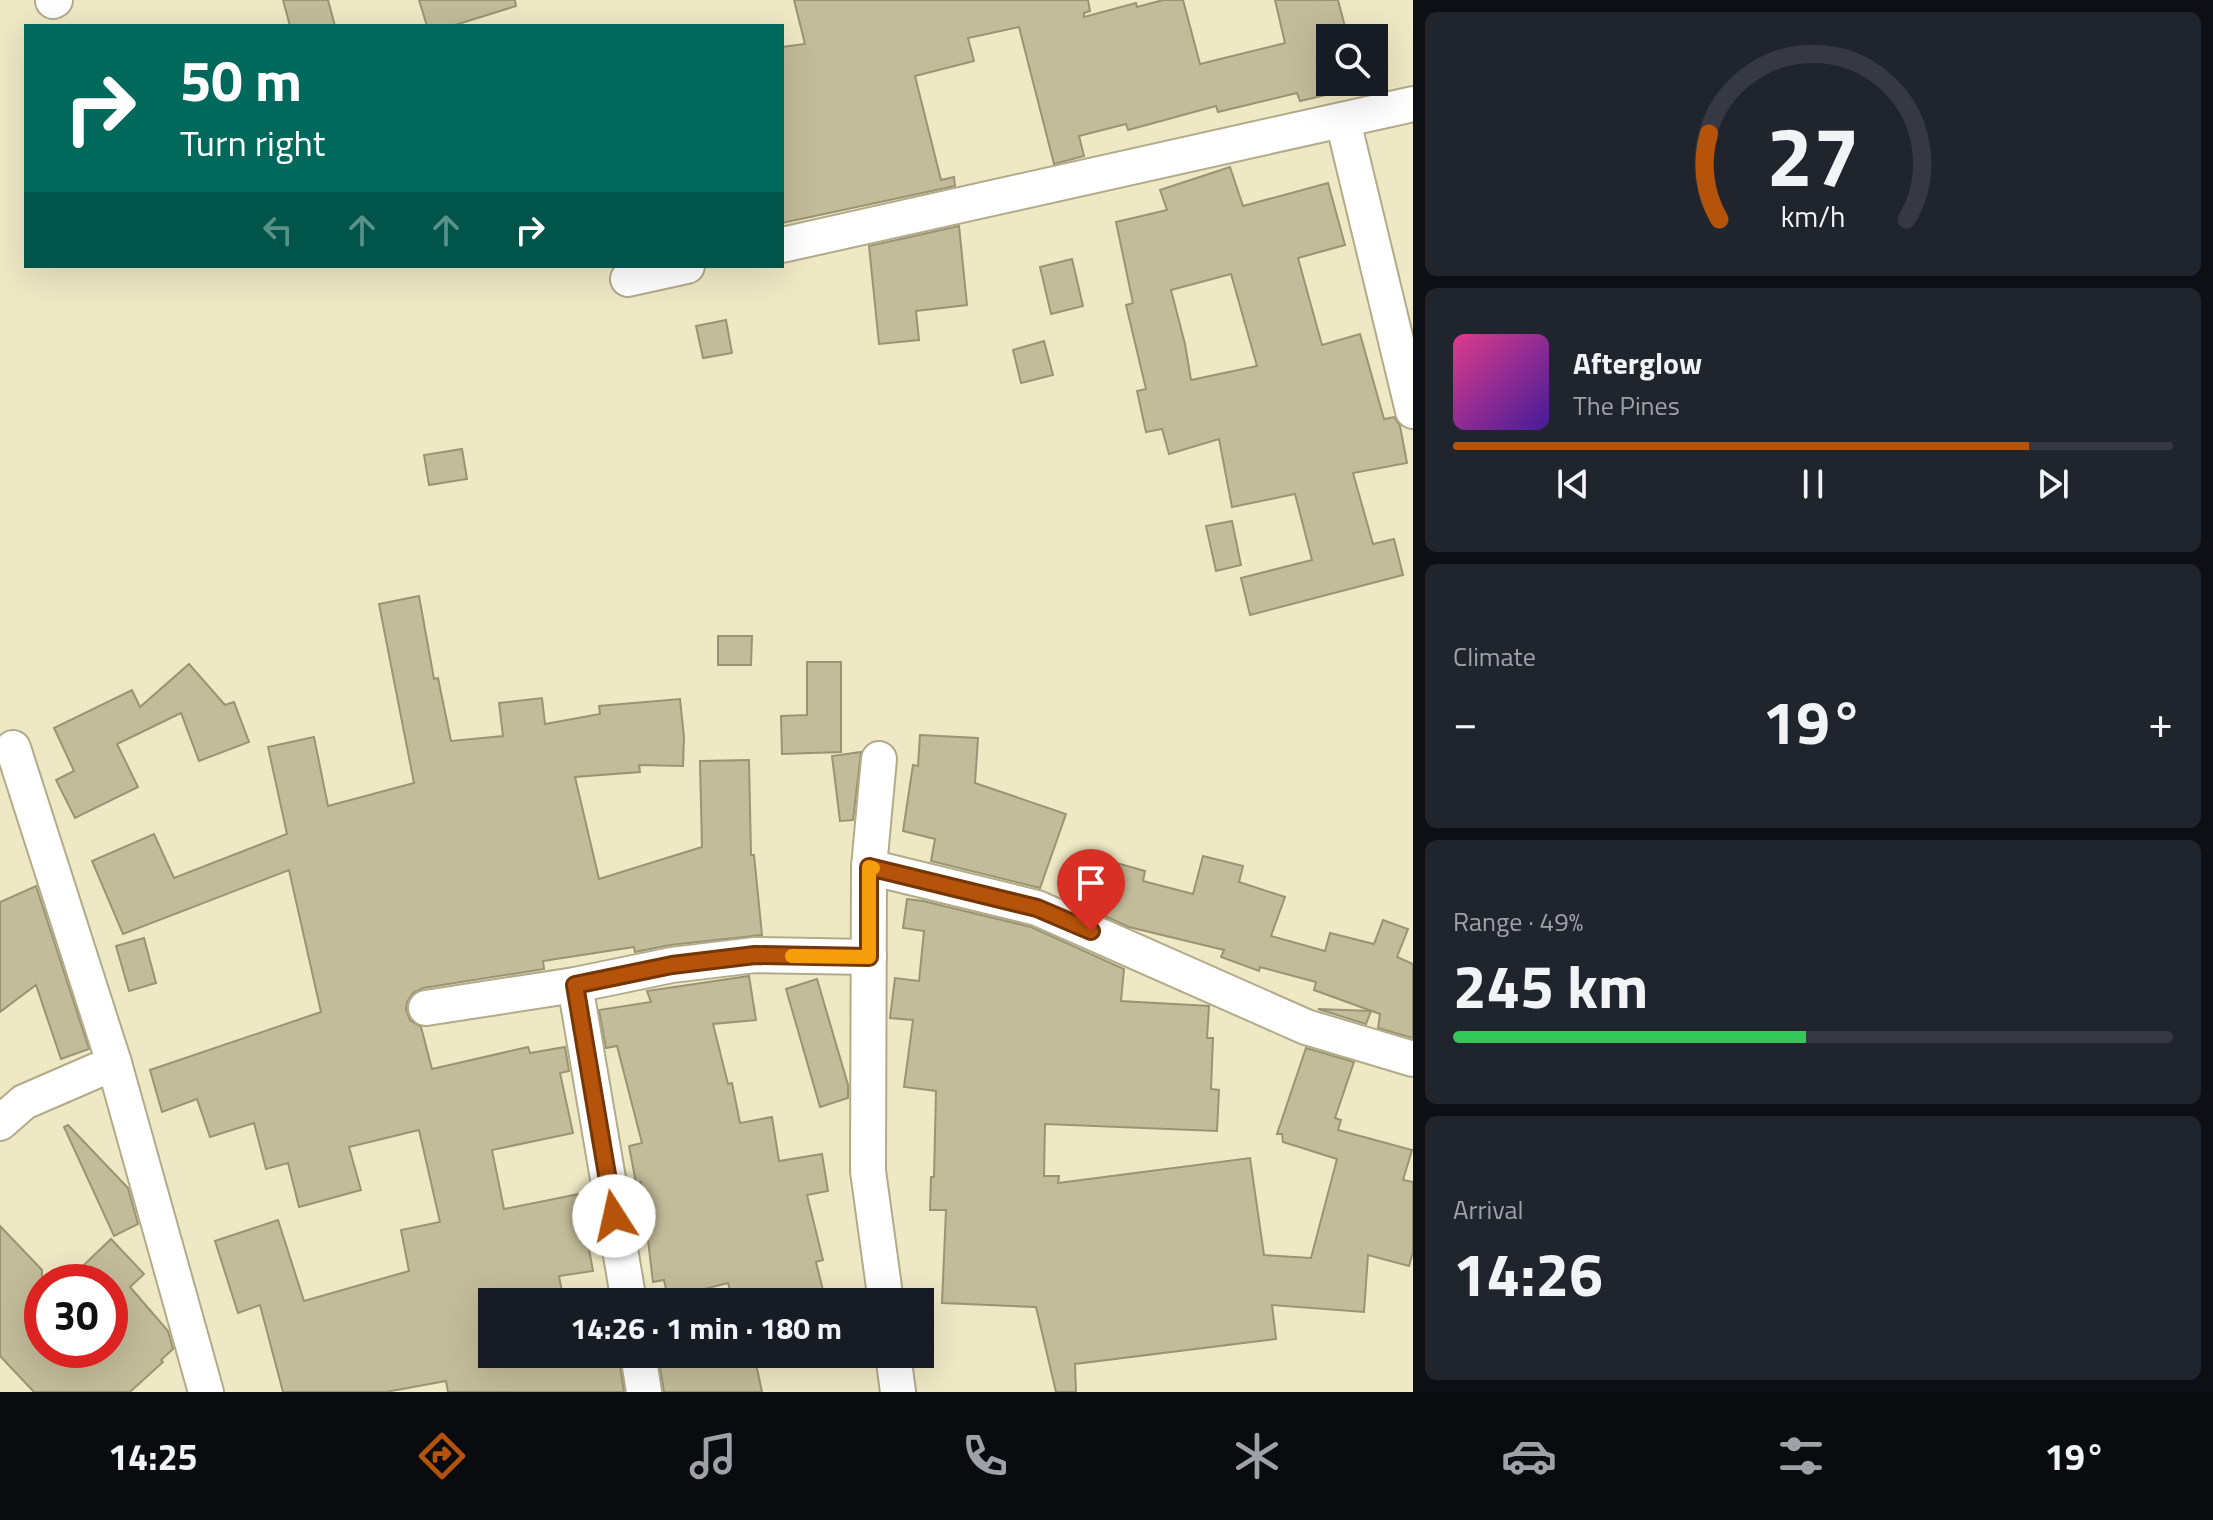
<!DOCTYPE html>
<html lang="en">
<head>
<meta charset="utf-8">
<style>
	body { margin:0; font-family:"Titillium Web",sans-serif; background:#20242c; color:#f1f3f6; height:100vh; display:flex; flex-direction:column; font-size:30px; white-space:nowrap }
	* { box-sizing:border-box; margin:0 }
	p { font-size:26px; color:#9ea1a6 }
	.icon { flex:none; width:44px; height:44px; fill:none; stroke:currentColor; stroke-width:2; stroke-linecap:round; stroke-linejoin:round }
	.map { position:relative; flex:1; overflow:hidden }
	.sheet { display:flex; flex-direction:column; gap:12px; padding:12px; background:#0d0f14; width:800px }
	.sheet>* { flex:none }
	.top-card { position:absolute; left:24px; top:24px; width:760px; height:244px; border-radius:0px; box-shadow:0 8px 32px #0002; background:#00695c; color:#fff; overflow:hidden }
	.fabs { position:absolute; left:1316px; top:24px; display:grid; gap:16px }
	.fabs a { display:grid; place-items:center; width:72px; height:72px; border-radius:0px; background:#171b24; box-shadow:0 8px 32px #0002; font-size:40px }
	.speed { position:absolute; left:24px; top:1264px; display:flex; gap:16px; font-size:40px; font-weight:700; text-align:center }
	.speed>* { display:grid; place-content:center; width:104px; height:104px; border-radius:50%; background:#171b24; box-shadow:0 8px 32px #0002; line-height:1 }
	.speed .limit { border:12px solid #d22; background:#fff; color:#111 }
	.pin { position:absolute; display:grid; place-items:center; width:68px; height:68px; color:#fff; margin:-82px -34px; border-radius:50% 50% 50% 0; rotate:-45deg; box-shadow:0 0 8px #0007 }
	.pin .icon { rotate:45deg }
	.me { position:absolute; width:88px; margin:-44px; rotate:350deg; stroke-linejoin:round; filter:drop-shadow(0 0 6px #0008) }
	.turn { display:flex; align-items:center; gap:28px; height:168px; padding:0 24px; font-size:36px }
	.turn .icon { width:104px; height:104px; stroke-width:2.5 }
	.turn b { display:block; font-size:56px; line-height:68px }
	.lanes { display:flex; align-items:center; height:76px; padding:0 24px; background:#0003; justify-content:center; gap:40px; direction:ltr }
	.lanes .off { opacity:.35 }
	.big { font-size:60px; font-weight:700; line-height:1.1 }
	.sheet .widget { flex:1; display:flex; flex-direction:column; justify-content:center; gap:12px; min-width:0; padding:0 28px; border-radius:12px; background:#20242c }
	.sheet .dial { align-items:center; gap:0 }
	.dial svg { height:208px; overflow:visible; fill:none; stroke:#363941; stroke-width:7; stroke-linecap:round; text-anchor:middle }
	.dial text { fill:#f1f3f6; stroke:none }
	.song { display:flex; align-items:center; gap:24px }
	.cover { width:96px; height:96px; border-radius:12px; background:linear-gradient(135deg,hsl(330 70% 55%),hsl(260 70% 35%)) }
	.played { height:8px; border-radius:4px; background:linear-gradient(90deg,#b45309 80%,#363941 80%) }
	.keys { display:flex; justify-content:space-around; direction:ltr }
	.heat { display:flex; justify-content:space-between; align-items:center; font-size:44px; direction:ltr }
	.charge { height:12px; border-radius:6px; background:linear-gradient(90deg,#34c759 49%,#363941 0) }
	.trip { position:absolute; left:478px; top:1288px; width:456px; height:80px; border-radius:0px; background:#171b24; box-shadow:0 8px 32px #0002; font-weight:700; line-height:80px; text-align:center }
	.menu { display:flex; height:128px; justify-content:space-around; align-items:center; background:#090b0e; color:#9ea1a6 }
	.menu .icon { width:56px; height:56px }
	.menu .current { color:#b45309 }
	.menu b { font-size:36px; color:#f1f3f6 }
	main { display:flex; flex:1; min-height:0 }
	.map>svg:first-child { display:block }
	.building { fill:#c3bc9a; stroke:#9b9474; stroke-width:2; fill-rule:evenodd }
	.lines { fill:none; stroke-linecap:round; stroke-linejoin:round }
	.street-casing { stroke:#b2ab8a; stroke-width:38 }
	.street { stroke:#fff; stroke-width:34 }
	.route-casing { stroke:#753606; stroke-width:20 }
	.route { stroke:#b45309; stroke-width:14 }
	.slow { stroke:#f59e0b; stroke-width:14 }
</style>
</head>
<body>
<main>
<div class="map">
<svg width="1413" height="1392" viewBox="0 0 1413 1392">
	<rect width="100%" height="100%" fill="#efe8c5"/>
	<g class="building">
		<path d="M283,0H328L335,26H290Z"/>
		<path d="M419,0H515L516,6L452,26H427Z"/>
		<path d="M794,0H1088L1090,11L1084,13V17L1136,3L1137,7L1163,0H1183L1200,64L1285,43L1275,0H1338L1348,38H1330V82H1358L1360,87L1300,101L1297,93L1218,112L1216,106L1128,130L1126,124L1079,136L1084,156L1054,164L1019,27L968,38L974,61L915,76L941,180L954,177L955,186L782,223V47L805,44Z"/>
		<path d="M1230,167L1243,206L1328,183L1345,245L1298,258L1322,345L1360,334L1384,419L1394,417L1400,426L1407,463L1353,473L1373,544L1394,539L1403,575L1250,615L1241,578L1312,560L1295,494L1232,507L1219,439L1169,454L1162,429L1146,432L1137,391L1146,389L1126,305L1133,303L1116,222L1167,210L1160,190ZM1231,274L1257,366L1191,380L1185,344L1171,290Z"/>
		<path d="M959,226L967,305L916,311L919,340L879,344L869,246Z"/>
		<path d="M1072,259L1083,306L1051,314L1040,267Z"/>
		<path d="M726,320L732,353L703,358L696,326Z"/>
		<path d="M1044,341L1053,375L1021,383L1013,350Z"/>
		<path d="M462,449L467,479L429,485L424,455Z"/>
		<path d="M1232,521L1241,565L1216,571L1206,526Z"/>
		<path d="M419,596L434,679L438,678L451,741L503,736L499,703L542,698L545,724L600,714L599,706L680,699L684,737L683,766L639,765L640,772L575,777L599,879L702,847L700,761L749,760L751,855H754L762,935L670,945L635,952L634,947L543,961L544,969L423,988L413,993L407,1002L406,1010L410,1020L421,1027L432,1069L528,1047L530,1053L565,1047L569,1071L560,1073L573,1133L492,1150L504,1209L579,1194L593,1271L559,1276L564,1302H492V1354H618L624,1392H448L446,1381L386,1392H283L260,1305L238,1313L215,1241L278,1220L304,1301L409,1271L401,1230L440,1222L419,1130L349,1147L361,1190L299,1207L288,1163L266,1169L254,1123L210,1137L197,1099L162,1112L150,1070L321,1012L289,870L123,934L92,861L154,834L174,878L287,834L268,747L314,737L328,806L414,783L379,604Z"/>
		<path d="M718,636H752L751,665H718Z"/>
		<path d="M807,662H841V752L782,754L781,716L807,715Z"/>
		<path d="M189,664L225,705L234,702L249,742L199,761L181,713L117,744L138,787L75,818L56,780L74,771L54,728L132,690L140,707Z"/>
		<path d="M920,735L978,738L975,783L1066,814L1040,888L931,861L935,839L903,831L913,765L918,766Z"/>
		<path d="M861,752L853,820L840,821L832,756Z"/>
		<path d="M1203,856L1243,866L1239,882L1285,897L1271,936L1325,951L1330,933L1374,944L1383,920L1408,929L1397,957L1413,964V1038L1378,1028L1380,1014L1314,990L1316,982L1260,967L1259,971L1221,957L1224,950L1129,927L1092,910L1106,860L1145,871L1143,881L1193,894Z"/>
		<path d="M36,886L89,1049L61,1059L36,985L0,1012V902Z"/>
		<path d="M907,899L923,901L1031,927L1124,969L1121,1001L1209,1006L1207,1038H1213L1211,1089L1219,1090L1217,1131L1045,1124L1044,1176H1059L1058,1183L1250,1158L1264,1255L1311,1258L1337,1159L1283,1142L1282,1134H1277L1306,1048L1354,1062L1335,1118L1341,1120L1338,1130L1412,1150L1403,1180L1413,1182V1252L1409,1266L1368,1255L1364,1312L1272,1305L1276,1339L1075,1364L1076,1392H1056L1036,1307L942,1303L946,1210H930L931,1177H934L936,1091L904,1087L913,1020L890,1018L895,978L919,981L924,931L903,928Z"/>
		<path d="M144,938L156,983L129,991L116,946Z"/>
		<path d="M749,976L756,1020L713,1024L728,1084L732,1083L740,1123L772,1117L779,1161L822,1154L828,1191L807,1195L823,1260L816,1262L826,1302H733L728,1283L668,1298L664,1280L653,1282L641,1182L636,1183L629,1146L642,1143L617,1046L606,1048L599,1010L651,1002L647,991Z"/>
		<path d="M817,979L848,1085V1098L820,1107L786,989Z"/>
		<path d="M1318,1009L1371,1011L1366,1024Z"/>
		<path d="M68,1125L128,1188L138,1224L114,1236L64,1127Z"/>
		<path d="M0,1226L42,1270V1350H110V1282H66L111,1239L144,1274L130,1287L168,1331L173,1349L161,1360L163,1362L130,1392H34L0,1356Z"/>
		<path d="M658,1354H754L762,1392H664Z"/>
	</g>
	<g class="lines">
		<defs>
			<g id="street">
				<path d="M53,1L55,0"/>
				<path d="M1343,121L1413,411"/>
				<path d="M782,245L1413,104"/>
				<path d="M628,279L687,266"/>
				<path d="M13,748L114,1063L206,1392"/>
				<path d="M879,759L869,867L868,1171L886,1302"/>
				<path d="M869,867L1037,908L1306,1027L1413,1059"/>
				<path d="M575,985L629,1302"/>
				<path d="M426,1008L575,985L672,965L755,955L869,957"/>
				<path d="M0,1123L24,1102L114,1063"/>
				<path d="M638,1354L644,1392"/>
				<path d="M893,1354L898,1392"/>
			</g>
		</defs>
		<use href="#street" class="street-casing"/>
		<use href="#street" class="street"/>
	</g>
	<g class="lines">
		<defs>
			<path id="route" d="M614,1216L575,985L672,965L755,955L869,957V867L1037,908L1091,931"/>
		</defs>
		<use href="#route" class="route-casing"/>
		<use href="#route" class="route"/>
		<path class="slow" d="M792,956L869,957V867L873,868"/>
	</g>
</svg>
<div class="fabs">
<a><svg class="icon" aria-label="search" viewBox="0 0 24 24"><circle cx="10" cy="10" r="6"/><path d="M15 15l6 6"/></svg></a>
</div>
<div class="speed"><div class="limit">30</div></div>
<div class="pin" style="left:1091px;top:931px;background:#d93025"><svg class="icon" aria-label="arrive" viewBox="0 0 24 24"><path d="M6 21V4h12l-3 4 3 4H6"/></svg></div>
<svg class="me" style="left:614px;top:1216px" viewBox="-20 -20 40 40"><circle r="19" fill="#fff"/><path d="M0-13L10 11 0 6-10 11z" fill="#b45309"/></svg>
<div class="trip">14:26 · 1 min · 180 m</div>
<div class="top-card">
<div class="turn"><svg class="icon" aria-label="right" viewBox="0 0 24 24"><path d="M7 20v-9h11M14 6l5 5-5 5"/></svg><div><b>50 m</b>Turn right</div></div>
<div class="lanes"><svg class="icon off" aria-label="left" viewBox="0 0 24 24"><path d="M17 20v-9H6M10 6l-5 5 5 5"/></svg><svg class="icon off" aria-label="ahead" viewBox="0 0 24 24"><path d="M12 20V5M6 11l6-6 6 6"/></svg><svg class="icon off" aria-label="ahead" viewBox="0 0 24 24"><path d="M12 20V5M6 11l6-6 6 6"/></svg><svg class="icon" aria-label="right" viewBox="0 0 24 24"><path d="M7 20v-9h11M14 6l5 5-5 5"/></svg></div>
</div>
</div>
<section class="sheet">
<div class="widget dial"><svg viewBox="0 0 100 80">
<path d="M14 69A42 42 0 1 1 86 69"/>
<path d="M14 69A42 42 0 0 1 10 36" stroke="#b45309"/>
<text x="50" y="56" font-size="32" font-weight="700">27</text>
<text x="50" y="72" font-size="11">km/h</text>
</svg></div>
<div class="widget">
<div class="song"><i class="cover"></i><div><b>Afterglow</b><p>The Pines</p></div></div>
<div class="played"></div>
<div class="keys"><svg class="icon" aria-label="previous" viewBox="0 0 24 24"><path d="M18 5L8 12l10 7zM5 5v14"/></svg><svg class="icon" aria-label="pause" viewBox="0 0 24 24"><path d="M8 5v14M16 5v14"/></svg><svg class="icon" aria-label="next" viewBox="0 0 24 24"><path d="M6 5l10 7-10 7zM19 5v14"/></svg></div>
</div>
<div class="widget"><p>Climate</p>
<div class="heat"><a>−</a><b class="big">19°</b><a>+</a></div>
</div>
<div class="widget"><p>Range · 49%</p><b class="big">245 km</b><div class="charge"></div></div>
<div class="widget"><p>Arrival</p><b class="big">14:26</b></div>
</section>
</main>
<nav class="menu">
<b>14:25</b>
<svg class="icon current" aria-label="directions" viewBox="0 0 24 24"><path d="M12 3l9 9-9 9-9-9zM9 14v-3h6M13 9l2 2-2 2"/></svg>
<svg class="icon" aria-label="music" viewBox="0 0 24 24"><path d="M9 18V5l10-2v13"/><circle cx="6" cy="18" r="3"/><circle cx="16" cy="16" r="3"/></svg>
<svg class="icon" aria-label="phone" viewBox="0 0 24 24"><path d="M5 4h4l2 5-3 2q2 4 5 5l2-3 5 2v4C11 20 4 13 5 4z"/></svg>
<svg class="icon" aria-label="climate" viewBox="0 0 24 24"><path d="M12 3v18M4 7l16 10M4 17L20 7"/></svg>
<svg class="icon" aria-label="car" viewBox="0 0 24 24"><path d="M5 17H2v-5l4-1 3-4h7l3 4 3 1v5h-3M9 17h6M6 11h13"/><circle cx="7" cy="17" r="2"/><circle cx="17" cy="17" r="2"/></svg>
<svg class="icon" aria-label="filters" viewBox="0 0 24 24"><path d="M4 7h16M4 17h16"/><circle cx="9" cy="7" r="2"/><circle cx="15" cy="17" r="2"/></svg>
<b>19°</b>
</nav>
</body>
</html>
